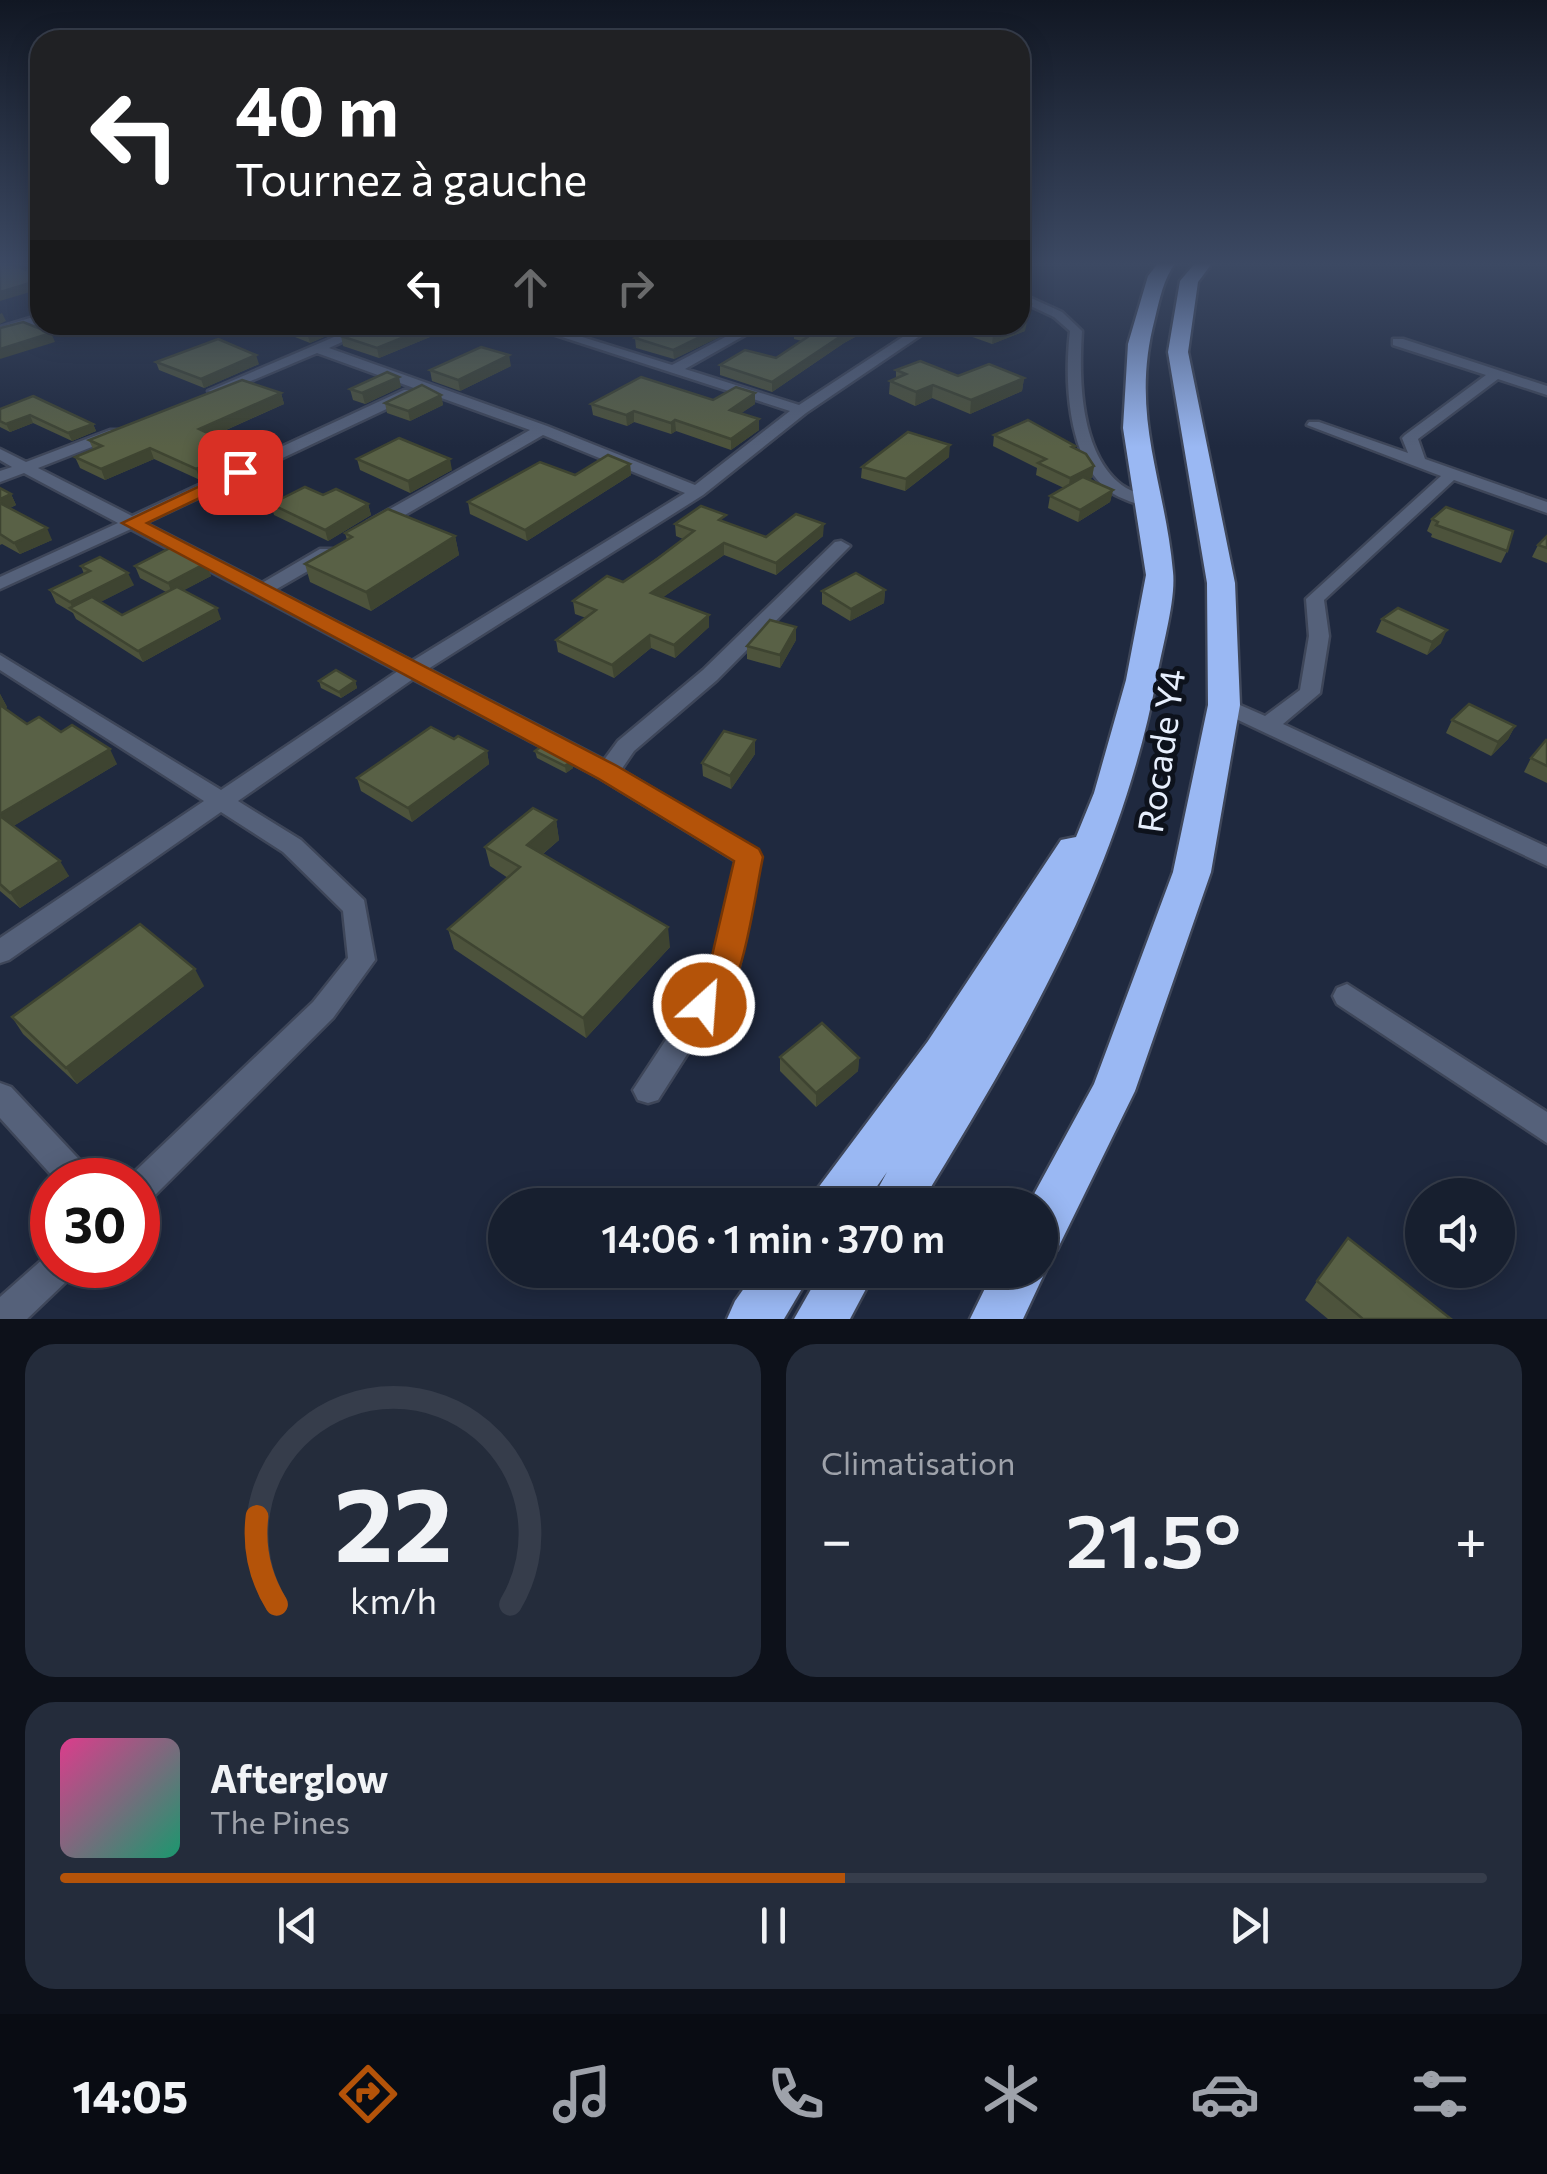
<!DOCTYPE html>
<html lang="fr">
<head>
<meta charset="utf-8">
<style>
	body { margin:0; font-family:Commissioner,sans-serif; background:#242c3b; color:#f1f3f6; height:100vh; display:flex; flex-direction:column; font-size:38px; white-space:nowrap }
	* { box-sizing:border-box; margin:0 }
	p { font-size:32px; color:#9ea2aa }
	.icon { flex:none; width:55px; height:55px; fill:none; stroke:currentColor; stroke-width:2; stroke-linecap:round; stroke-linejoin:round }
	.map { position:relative; height:1319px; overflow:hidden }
	.details { display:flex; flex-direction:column; gap:25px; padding:25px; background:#0d111a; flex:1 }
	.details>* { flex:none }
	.top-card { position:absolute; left:30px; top:30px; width:1000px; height:305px; border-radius:30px; box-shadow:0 5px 25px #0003,0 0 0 2px #363d4b; background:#202124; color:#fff; overflow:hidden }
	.fabs { position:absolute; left:1405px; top:1178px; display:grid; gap:20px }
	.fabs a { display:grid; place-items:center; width:110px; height:110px; border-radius:50%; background:#171f2f; box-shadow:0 5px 25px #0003,0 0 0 2px #363d4b; font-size:50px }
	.speed { position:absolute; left:30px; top:1158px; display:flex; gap:20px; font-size:50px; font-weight:700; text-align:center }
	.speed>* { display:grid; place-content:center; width:130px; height:130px; border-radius:50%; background:#171f2f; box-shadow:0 5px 25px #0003,0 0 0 2px #363d4b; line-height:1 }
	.speed .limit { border:15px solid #d22; background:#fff; color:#111 }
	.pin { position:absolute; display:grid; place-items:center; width:85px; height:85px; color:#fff; margin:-42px; border-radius:20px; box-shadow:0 5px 15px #0006 }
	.me { position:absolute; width:110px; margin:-55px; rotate:26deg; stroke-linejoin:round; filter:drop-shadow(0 0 8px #0008) }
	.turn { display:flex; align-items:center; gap:35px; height:210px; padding:0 40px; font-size:45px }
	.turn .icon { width:130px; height:130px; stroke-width:2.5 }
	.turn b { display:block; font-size:70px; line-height:85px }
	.lanes { display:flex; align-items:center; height:95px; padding:0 40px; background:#0003; justify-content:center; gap:50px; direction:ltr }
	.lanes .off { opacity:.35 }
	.big { font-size:75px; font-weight:600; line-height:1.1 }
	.details .card { flex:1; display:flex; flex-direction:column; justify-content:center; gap:15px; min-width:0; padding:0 35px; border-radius:30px; background:#242c3b }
	.details .dial { align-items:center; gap:0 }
	.dial svg { height:260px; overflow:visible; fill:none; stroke:#363d4b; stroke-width:7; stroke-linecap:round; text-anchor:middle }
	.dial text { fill:#f1f3f6; stroke:none }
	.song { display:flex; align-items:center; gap:30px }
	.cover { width:120px; height:120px; border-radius:15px; background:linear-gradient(135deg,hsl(330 70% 55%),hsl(160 70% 35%)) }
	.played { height:10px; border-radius:5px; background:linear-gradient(90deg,#b45309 55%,#363d4b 55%) }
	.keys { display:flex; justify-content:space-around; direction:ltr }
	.heat { display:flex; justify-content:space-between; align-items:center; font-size:55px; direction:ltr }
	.details .tiles { flex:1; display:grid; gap:25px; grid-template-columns:1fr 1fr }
	.card:last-child { grid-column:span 2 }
	.trip { position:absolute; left:488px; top:1188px; width:570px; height:100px; border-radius:50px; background:#171f2f; box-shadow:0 5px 25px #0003,0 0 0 2px #363d4b; font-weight:600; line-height:100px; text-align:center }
	.tab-bar { display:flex; height:160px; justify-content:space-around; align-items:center; background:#090c13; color:#9ea2aa }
	.tab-bar .icon { width:70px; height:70px }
	.tab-bar .on { color:#b45309 }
	.tab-bar b { font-size:45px; color:#f1f3f6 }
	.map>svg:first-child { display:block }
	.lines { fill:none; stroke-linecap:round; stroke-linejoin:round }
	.street-casing { stroke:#3e4659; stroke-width:5 }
	.highway-casing { stroke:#3e4659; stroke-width:5 }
	.street { fill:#55617a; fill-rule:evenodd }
	.highway { fill:#9ab8f3; fill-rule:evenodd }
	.wall { fill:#4d533c }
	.shaded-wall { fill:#3e4431 }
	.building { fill:#596146; stroke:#3e4431; stroke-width:2.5 }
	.route { fill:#b45309; stroke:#753606; stroke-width:2.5 }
	.labels { text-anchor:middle; stroke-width:10; stroke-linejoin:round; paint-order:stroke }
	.street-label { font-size:35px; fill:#e7effd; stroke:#0d121c }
</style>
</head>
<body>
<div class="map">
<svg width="1547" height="1319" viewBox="0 0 1547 1319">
	<rect width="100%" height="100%" fill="#1f293f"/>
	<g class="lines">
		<defs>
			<g id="street">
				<path d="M1020,293L1062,312L1082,331C1079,378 1080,448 1118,482C1127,491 1142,494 1154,499V505C1143,507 1134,503 1124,499C1067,477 1064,382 1070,331L1054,317L1020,301Z"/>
				<path d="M40,315V323L0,335V327Z"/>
				<path d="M362,325H379L329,348L547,426L695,485L790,411L525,325H544L672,365L748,325H763L685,369L799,405L921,325H936L806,413L703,495L428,669L604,760L618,741L703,670L835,542L841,541L850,546L717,680L634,751L621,770L758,851L761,857L737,976L658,1100L648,1103L638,1100L633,1090L710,973L736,861L600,778L413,679L238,801L301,840L364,900L375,960L333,1018L149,1201L138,1206V1180L127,1179L313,1002L348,958L343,911L283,852L221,812L9,960L0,963V938L204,801L0,670V655L221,790L398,671L131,529L0,589V577L118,523L24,473L0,482V471L12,467L0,460V449L26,462L110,430H120V436L38,468L132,516L404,390H414V396L145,523L262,583L320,549H332L335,553L332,557L275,590L412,661L685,493L543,435L379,530H367V522L530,430L317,353L220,394L208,391Z"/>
				<path d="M1393,339H1403L1547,386V395L1498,379L1418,439L1425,459L1547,502V513L1454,480L1324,600L1329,636L1320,693L1283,724L1547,847V866L1217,710L1213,705L1224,698L1265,716L1300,690L1309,636L1306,599L1441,476L1307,425L1309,422H1319L1408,453L1402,438L1405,435L1486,375L1393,345Z"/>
				<path d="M1347,984L1547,1112V1143L1337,1004L1333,996L1337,988Z"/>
				<path d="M0,1083L11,1087L88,1169L93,1180H56L0,1118Z"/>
				<path d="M52,1251V1265H76L71,1277L27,1319H0V1297Z"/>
			</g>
			<g id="highway">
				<path d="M1159,262H1176C1163,280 1160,298 1155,318C1129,416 1165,480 1173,572C1176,600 1162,647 1157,676C1120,873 1023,1037 920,1205H869L887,1172L864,1205H811L818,1188L928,1041L1061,840L1076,837L1094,793L1126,680L1146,575L1123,428L1128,344L1148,276Z"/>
				<path d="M1196,262H1213L1198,282L1188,352L1235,583L1240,705L1211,872L1135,1091L1057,1250L1041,1257L1046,1270L1023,1319H970L994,1270H1040V1205H1028L1094,1084L1173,872L1208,705L1207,583L1168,352L1180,281Z"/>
				<path d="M757,1270H813L784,1319H727L735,1301Z"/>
				<path d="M822,1270H876L850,1319H794Z"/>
			</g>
		</defs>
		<use href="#street" class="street-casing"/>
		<use href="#highway" class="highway-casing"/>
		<use href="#street" class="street"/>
		<use href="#highway" class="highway"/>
	</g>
	<g class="wall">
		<path d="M282,325H352L310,343L285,333Z"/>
		<path d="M459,325L379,358L343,346L341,336Z"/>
		<path d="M627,325H744L674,359L636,348L635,338L649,331Z"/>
		<path d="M801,325H877L844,343L772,392L720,375V365L776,358L802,341L794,339V329Z"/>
		<path d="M939,325H1020L1025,331L992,344Z"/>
		<path d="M156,362L259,364L204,388L159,370Z"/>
		<path d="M511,366L460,391L432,381L430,370Z"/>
		<path d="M896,370L958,376L1024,378L1022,391L970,414L932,398L915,406L889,394L890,381L896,378Z"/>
		<path d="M401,387L365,404L353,400L350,389Z"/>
		<path d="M281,393L284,404L213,436L242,449L245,460L200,480L154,459L105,480L80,468L75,457L93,449L89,440Z"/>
		<path d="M441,395L443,405L410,421L387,413L385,403Z"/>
		<path d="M713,400L755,404L741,413L759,419V430L731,450L676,431L671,434L634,422L627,426L593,415L591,404Z"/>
		<path d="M0,409L93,424L96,431L72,441L33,423L10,432L0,427Z"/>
		<path d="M994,435L1075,446L1074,448L1094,466L1092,478L1088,479L1113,490L1110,502L1078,522L1048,508L1050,496L1064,488L1036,475L1037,468L993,446Z"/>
		<path d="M949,457L905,491L861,478L862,467Z"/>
		<path d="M357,459L452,470L410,493L360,470Z"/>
		<path d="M630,464L631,475L527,541L470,514L468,502L575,475Z"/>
		<path d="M0,488L11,494L16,505L10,508L52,540L20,554L2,544L0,545Z"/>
		<path d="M323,495L368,504L371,515L328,541L274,515L271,504Z"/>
		<path d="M1432,519L1507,551L1501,563L1431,537L1432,534L1427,531Z"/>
		<path d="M726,523L766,537L823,536L776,575L724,555L663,597L709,615V627L675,658L651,648L614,678L558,652L556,640L586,618L575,614L573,601L623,582L683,539L676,536L675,524Z"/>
		<path d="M345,533L455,536L459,555L371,611L310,582L305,564L347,540Z"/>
		<path d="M1547,536V563L1532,557L1538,545Z"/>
		<path d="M206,563L211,576L184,590L221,619L143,662L76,619L73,613L56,603L50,590L84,574L81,566L134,585L100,602L122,615L166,592L140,578L135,566Z"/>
		<path d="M885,590L884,603L850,621L822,604V591Z"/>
		<path d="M1382,619L1441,643L1427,655L1376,632Z"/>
		<path d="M796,640L780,668L747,659V646Z"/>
		<path d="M319,681H355L357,688L341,698L321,688Z"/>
		<path d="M0,694L7,707L5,709L27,724L61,732L117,764L13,826L69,876L20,908L0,891Z"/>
		<path d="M1452,720L1515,726L1508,739L1491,756L1446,733Z"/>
		<path d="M454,739L487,751L489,764L412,822L361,791L357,778Z"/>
		<path d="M755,740V754L731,789L703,776L702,763Z"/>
		<path d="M1547,741V783L1524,772L1531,758Z"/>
		<path d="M535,751L572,761L573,768L566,773L537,758Z"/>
		<path d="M556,820L559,840L543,854L670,947L586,1038L454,949L448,929L508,878L490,866L485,847Z"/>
		<path d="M204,986L77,1084L23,1034L12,1017Z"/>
		<path d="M780,1057L859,1058L858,1071L816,1107L780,1071Z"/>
		<path d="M1317,1281L1451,1319H1328L1305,1300Z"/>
	</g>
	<g class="shaded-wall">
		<path d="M40,280V289L0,301V292Z"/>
		<path d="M1030,304L1029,313L1020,317V308Z"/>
		<path d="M2,313L6,321L0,324V314Z"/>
		<path d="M1027,322L1025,331L992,344L993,335Z"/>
		<path d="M328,325H352L310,343L307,333Z"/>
		<path d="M434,325H459L379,358L377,348Z"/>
		<path d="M724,325H744L674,359L673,350Z"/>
		<path d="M860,325H877L844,343L772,392V382L844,334Z"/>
		<path d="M51,333L55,342L0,359V349Z"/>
		<path d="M256,355L259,364L204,388L201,379Z"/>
		<path d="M509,355L511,366L460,391L458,380Z"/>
		<path d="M399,377L401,387L365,404L362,393Z"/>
		<path d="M1024,378L1022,391L970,414L971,400Z"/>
		<path d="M933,385L932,398L915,406L916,392Z"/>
		<path d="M281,393L284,404L203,440L199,429Z"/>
		<path d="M755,393V404L730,421V410Z"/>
		<path d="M441,395L443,405L410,421L408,411Z"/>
		<path d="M634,411V422L627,426L626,415Z"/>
		<path d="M30,415L33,423L10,432L6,424Z"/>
		<path d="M759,419V430L731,450V439Z"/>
		<path d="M675,420L676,431L671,434V423Z"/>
		<path d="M93,424L96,431L72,441L68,433Z"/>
		<path d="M950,445L949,457L905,491L906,479Z"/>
		<path d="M150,448L154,459L105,480L101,469Z"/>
		<path d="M242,449L245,460L200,480L196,469Z"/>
		<path d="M450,459L452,470L410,493L408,481Z"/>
		<path d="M630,464L631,475L527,541L525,530Z"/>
		<path d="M1094,466L1092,478L1068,490L1070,478Z"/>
		<path d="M1113,490L1110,502L1078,522L1080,510Z"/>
		<path d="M11,494L16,505L1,512L0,499Z"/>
		<path d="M368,504L371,515L328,541L325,530Z"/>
		<path d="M824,524L823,536L776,575V563Z"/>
		<path d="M47,528L52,540L20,554L14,543Z"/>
		<path d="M455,536L459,555L371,611L366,592Z"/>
		<path d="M724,543V555L652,605L651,593Z"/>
		<path d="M206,563L211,576L173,596L168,583Z"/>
		<path d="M128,573L134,585L79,613L73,609L70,602Z"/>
		<path d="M885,590L884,603L850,621L851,609Z"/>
		<path d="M217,608L221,619L143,662L138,651Z"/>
		<path d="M709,615V627L675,658L674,645Z"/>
		<path d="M796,627V640L780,668V655Z"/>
		<path d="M1447,630L1441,643L1427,655L1432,642Z"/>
		<path d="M650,635L651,648L614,678L612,665Z"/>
		<path d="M355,681L357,688L341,698L339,692Z"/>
		<path d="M0,694L7,707L0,711Z"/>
		<path d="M1515,726L1508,739L1491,756L1498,742Z"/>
		<path d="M755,740V754L731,789L730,776Z"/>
		<path d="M110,749L117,764L7,830L0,818V814Z"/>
		<path d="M487,751L489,764L412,822L408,808Z"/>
		<path d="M572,761L573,768L566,773L565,766Z"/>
		<path d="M556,820L559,840L531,864L527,845Z"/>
		<path d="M60,861L69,876L20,908L10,893Z"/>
		<path d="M668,927L670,947L586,1038L583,1018Z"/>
		<path d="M195,969L204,986L77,1084L66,1068Z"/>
		<path d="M859,1058L858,1071L816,1107V1093Z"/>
	</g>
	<g class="building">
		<path d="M0,262H6L40,275V280L0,292Z"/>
		<path d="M1020,300L1030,304L1020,308Z"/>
		<path d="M23,322L51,333L0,349V328Z"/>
		<path d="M285,325H328L307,333Z"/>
		<path d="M365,325H434L377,348L341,336Z"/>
		<path d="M660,325H724L673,350L635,338L661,325Z"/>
		<path d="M801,325H860L844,334L772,382L720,365L745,350L776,358L812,334L794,329Z"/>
		<path d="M965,325H1018L993,335Z"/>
		<path d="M218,339L256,355L201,379L156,362Z"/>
		<path d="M481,347L509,355L458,380L430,370Z"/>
		<path d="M920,361L958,376L989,364L1024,378L971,400L933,385L916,392L890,381L906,374L896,370Z"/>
		<path d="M387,372L399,377L362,393L350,389Z"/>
		<path d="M641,377L713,400L736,387L755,393L730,410L759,419L731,439L675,420L671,423L634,411L626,415L591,404Z"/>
		<path d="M242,380L281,393L199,429L242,449L196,469L150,448L101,469L75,457L102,446L89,440Z"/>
		<path d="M422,385L441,395L408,411L385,403Z"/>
		<path d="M33,396L93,424L68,433L30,415L6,424L0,421V409Z"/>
		<path d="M1028,420L1075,446L1072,447L1086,454L1094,466L1070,478L1038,463L1046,459L994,435Z"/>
		<path d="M908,432L950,445L906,479L862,467Z"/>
		<path d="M399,438L450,459L408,481L357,459Z"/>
		<path d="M608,455L630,464L525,530L468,502L540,462L575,475Z"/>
		<path d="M1083,477L1113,490L1080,510L1050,496Z"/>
		<path d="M305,487L323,495L336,489L368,504L325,530L271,504Z"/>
		<path d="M0,488L11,494L0,499Z"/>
		<path d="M0,503L47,528L14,543L0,534Z"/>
		<path d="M701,506L726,515L719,520L766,537L796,514L824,524L776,563L724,543L651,593L709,615L674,645L650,635L612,665L556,640L596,610L573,601L607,576L623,582L657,559L694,531L675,524Z"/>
		<path d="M1446,507L1513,531L1507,551L1436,525L1438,522L1432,519Z"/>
		<path d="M388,509L455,536L366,592L305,564L352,537L345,533Z"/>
		<path d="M1547,536V548L1538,545Z"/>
		<path d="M174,546L206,563L168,583L135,566Z"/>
		<path d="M100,557L128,573L70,602L50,590L90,571L81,566Z"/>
		<path d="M856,573L885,590L851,609L822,591Z"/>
		<path d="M177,587L217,608L138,651L70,608L92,597L122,615Z"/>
		<path d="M1398,608L1447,630L1432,642L1382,619Z"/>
		<path d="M770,620L796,627L780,655L747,646Z"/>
		<path d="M336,670L355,681L339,692L319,681Z"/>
		<path d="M1469,704L1515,726L1498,742L1452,720Z"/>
		<path d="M0,705L27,724L39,717L61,732L72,725L110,749L0,814Z"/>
		<path d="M431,727L454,739L458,736L487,751L408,808L357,778Z"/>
		<path d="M724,731L755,740L730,776L702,763Z"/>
		<path d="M1546,740L1547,741V766L1531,758Z"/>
		<path d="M542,746L572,761L565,766L535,751Z"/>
		<path d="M533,808L556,820L527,845L668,927L583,1018L448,929L520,867L485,847Z"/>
		<path d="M0,816L60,861L10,893L0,884Z"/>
		<path d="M140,924L195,969L66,1068L12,1017Z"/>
		<path d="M822,1023L859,1058L816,1093L780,1057Z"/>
		<path d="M1348,1238L1451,1319H1363L1317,1281Z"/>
	</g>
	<linearGradient id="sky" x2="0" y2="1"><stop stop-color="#111723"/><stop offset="0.59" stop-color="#3c4963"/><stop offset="1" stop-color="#3c4963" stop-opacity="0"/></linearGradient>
	<rect width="1547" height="447" fill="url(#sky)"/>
	<path class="route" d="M240,467L249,472L246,476L147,523L617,766L759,849L763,857C755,893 744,991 715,1014C709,1020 700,1017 693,1014L688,1005L708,973L734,861L599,779L122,523Z"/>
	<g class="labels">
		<g class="street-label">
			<text transform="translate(1162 751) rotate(-82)" y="12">Rocade Y4</text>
		</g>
	</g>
</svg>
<div class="fabs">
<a><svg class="icon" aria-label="sound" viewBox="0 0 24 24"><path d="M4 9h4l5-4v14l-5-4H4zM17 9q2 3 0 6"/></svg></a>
</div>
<div class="speed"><div class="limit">30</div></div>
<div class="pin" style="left:240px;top:472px;background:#d93025"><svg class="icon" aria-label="arrive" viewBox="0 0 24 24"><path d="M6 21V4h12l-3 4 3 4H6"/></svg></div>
<svg class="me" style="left:704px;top:1005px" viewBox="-20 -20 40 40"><circle r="17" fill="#b45309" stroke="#fff" stroke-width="3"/><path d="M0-11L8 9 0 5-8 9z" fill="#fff"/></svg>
<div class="trip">14:06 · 1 min · 370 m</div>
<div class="top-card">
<div class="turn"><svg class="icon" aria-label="left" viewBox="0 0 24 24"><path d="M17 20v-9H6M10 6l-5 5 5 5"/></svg><div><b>40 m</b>Tournez à gauche</div></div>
<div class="lanes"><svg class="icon" aria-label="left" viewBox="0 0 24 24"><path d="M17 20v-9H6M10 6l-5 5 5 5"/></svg><svg class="icon off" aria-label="ahead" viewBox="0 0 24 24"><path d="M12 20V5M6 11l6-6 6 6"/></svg><svg class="icon off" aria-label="right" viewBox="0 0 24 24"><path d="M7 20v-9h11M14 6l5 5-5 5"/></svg></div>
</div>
</div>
<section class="details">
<div class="tiles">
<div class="card dial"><svg viewBox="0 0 100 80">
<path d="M14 69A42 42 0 1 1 86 69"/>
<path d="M14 69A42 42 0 0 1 8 42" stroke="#b45309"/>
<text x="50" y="56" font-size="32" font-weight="700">22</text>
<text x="50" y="72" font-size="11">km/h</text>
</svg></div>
<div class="card"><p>Climatisation</p>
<div class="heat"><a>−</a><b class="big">21.5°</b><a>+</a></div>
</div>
<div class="card">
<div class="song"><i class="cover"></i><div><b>Afterglow</b><p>The Pines</p></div></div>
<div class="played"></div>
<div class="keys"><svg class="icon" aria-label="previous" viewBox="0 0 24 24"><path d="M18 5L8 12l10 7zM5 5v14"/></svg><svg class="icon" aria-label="pause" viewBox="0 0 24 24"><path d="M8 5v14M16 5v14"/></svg><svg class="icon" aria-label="next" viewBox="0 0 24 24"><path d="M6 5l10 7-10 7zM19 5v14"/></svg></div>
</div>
</div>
</section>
<nav class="tab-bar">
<b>14:05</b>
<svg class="icon on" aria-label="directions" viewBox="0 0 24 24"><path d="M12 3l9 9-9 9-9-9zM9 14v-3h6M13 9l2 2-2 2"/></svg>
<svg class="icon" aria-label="music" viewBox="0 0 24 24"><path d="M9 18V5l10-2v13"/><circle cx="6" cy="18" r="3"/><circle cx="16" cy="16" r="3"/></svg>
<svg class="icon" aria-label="phone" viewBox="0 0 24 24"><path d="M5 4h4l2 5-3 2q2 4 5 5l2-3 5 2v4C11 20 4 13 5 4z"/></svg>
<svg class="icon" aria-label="climate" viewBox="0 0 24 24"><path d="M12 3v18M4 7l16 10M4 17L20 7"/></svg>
<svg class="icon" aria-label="car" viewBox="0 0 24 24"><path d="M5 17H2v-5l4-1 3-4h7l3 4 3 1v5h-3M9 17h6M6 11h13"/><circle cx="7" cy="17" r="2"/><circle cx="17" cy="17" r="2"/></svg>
<svg class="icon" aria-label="filters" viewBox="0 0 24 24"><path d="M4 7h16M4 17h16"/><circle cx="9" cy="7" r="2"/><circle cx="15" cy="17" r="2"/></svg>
</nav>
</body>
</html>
